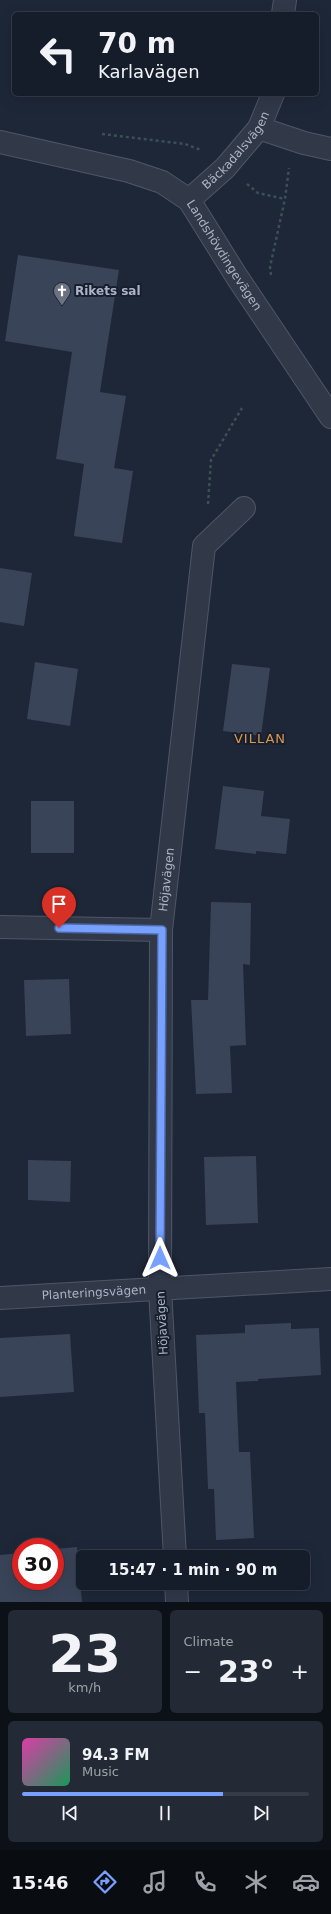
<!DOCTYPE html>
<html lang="en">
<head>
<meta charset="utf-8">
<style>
	body { margin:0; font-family:"DejaVu Sans",sans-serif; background:#232a36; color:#f1f3f6; height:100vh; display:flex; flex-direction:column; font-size:15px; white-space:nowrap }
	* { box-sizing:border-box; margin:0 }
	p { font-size:13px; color:#9ea2a8 }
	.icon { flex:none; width:22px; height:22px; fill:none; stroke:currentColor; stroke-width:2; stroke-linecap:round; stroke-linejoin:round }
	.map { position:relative; height:1602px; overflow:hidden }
	.side { display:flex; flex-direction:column; gap:8px; padding:8px; background:#0c1017; flex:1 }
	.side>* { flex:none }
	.top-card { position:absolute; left:12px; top:12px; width:307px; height:84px; border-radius:6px; box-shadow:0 4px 16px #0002,0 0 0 1px #353b47; background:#161d2a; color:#f1f3f6; overflow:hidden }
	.speed { position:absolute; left:12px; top:1538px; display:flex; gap:8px; font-size:20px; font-weight:700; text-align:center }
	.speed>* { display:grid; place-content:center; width:52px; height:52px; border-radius:50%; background:#161d2a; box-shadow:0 4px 16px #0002,0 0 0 1px #353b47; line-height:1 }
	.speed .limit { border:6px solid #d22; background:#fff; color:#111 }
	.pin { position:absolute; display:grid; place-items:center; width:34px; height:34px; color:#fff; margin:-41px -17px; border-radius:50% 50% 50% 0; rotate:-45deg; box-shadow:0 0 4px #0007 }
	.pin .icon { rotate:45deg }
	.me { position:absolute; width:44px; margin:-22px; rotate:0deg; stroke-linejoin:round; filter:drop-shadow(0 0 3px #0008) }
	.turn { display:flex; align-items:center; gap:14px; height:84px; padding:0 20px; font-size:18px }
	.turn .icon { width:52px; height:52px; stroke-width:2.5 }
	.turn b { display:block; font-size:28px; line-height:34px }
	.big { font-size:30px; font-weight:700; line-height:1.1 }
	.side .tile { flex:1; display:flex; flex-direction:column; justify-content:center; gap:6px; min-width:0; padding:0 14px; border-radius:6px; background:#232a36 }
	.side .dial { align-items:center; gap:0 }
	.dial b { font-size:52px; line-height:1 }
	.song { display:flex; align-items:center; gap:12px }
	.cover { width:48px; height:48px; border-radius:6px; background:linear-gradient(135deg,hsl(320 70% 55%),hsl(150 70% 35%)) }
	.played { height:4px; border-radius:2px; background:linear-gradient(90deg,#77a0ff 70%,#353b47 70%) }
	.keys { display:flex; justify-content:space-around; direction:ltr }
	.heat { display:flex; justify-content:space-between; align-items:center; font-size:22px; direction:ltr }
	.side .tiles { flex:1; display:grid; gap:8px; grid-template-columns:1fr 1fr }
	.tile:last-child { grid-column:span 2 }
	.trip { position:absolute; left:76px; top:1550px; width:234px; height:40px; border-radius:6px; background:#161d2a; box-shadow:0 4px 16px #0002,0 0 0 1px #353b47; font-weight:700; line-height:40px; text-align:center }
	.menu { display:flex; height:64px; justify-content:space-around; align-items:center; background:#090c11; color:#9ea2a8 }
	.menu .icon { width:28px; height:28px }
	.menu .active { color:#77a0ff }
	.menu b { font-size:18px; color:#f1f3f6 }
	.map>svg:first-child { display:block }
	.building { fill:#394459 }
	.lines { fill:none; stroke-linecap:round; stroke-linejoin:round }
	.minor-casing { stroke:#4f5667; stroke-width:24 }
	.path { stroke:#3a5054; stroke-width:2.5; stroke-dasharray:3 3; stroke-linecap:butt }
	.minor { stroke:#313949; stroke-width:22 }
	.route-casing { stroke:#4d68a6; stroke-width:10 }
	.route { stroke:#77a0ff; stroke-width:7 }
	.labels { text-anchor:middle; stroke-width:4; stroke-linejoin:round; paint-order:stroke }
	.street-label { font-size:12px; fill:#abb3c6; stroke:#171e2d }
	.poi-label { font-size:12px; font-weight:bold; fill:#abb3c6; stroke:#171e2d; text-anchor:start }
	.neighbourhood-label { font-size:13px; letter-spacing:1px; fill:#dd984f; stroke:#171e2d }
</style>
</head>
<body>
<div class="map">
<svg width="331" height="1602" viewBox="0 0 331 1602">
	<rect width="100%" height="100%" fill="#1e2738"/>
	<g class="building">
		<path d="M18,255L119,270L100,392L126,396L114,468L133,471L122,543L74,536L84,464L56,459L72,352L5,341Z"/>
		<path d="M0,568L32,573L24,626L0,622Z"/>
		<path d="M35,662L78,669L70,726L27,719Z"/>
		<path d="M232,664L270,668L261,736L223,731Z"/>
		<path d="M223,786L264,791L261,816L290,819L286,854L256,851V854L215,849Z"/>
		<rect x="31" y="801" width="43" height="52"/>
		<path d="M211,902L251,903L250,965L243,964L246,1045L230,1046L232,1093L196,1094L191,1000H208Z"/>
		<path d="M69,979L71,1034L26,1036L24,980Z"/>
		<path d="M256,1156L258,1223L206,1225L204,1157Z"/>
		<path d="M28,1160L71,1161L70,1202L28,1200Z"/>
		<path d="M291,1323V1329L319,1328L321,1375L258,1379V1381L236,1382L239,1452H250L254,1538L216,1540L214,1489H208L205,1413H199L196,1335L245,1333V1325Z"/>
		<path d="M70,1334L74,1392L0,1397V1338Z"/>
		<path d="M77,1547L82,1602H0V1555L21,1553V1581H55V1549Z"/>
	</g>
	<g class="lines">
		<defs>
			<g id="minor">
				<path d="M283,14L285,0"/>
				<path d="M259,128L304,143L331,149"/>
				<path id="s1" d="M0,142L129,171L162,182L189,200L237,277L331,417"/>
				<path id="s2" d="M189,200L225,168L259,128L273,94"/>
				<path d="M0,927L161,930"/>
				<path id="s3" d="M0,1298L331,1279"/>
				<path id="s4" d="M175,1557L160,1289L161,930L204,546L244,508"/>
				<path d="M176,1583L177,1602"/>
			</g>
		</defs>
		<use href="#minor" class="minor-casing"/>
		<g class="path">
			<path d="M102,134L185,144L201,150"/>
			<path d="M247,184L258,193L285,199"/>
			<path d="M271,275L270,267L285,199L289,168"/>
			<path d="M208,504L211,460L242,408"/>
		</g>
		<use href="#minor" class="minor"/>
	</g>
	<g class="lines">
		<defs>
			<path id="route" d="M59,928L162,930L160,1258"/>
		</defs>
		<use href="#route" class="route-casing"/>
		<use href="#route" class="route"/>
	</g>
	<defs>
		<symbol id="church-pin" viewBox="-11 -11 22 30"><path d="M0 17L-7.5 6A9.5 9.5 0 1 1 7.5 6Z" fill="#6b7280" stroke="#171e2d"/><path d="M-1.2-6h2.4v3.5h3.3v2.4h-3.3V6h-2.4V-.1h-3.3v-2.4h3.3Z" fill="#fff"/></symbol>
	</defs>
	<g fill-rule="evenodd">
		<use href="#church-pin" x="52" y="281" width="20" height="27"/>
	</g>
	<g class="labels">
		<g class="street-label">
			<text dy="4" stroke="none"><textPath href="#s2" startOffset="69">Bäckadalsvägen</textPath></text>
			<text dy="4" stroke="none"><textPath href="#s1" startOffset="265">Landshövdingevägen</textPath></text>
			<text dy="4" stroke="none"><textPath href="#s4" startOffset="678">Höjavägen</textPath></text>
			<text dy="4" stroke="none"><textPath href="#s3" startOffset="94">Planteringsvägen</textPath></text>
			<text transform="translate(162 1323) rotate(-93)" y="4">Höjavägen</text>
		</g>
		<g class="poi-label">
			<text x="75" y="295">Rikets sal</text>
		</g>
		<g class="neighbourhood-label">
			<text x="260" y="743">VILLAN</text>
		</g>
	</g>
</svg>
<div class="speed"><div class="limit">30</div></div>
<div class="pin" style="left:59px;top:928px;background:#d93025"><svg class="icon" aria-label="arrive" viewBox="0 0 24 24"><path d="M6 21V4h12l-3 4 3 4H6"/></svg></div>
<svg class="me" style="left:160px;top:1258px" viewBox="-20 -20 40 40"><path d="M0-17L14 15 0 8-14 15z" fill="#77a0ff" stroke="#fff" stroke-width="4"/></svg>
<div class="trip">15:47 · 1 min · 90 m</div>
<div class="top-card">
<div class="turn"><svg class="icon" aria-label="left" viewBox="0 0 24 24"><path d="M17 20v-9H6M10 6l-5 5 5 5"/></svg><div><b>70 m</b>Karlavägen</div></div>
</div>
</div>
<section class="side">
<div class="tiles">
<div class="tile dial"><b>23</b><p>km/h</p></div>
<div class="tile"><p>Climate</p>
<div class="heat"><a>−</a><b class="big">23°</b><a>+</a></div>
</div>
<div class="tile">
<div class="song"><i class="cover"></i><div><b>94.3 FM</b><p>Music</p></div></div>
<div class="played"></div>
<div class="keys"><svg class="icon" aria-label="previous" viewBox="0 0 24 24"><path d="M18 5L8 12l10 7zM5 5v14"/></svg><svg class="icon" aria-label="pause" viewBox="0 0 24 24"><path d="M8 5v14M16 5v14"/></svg><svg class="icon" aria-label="next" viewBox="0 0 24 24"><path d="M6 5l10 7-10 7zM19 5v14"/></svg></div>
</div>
</div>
</section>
<nav class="menu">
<b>15:46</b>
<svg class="icon active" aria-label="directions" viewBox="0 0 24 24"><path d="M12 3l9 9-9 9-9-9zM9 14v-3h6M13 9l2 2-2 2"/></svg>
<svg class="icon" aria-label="music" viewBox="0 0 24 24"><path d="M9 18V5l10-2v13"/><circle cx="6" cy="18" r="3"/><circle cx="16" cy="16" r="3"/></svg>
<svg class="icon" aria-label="phone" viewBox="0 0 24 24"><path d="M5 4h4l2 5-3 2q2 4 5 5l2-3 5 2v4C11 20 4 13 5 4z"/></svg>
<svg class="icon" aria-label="climate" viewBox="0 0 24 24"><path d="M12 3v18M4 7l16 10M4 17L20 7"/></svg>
<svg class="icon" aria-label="car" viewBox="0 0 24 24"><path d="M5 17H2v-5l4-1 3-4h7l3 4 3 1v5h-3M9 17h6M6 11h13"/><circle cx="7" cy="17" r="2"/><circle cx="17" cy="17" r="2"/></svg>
</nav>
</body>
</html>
